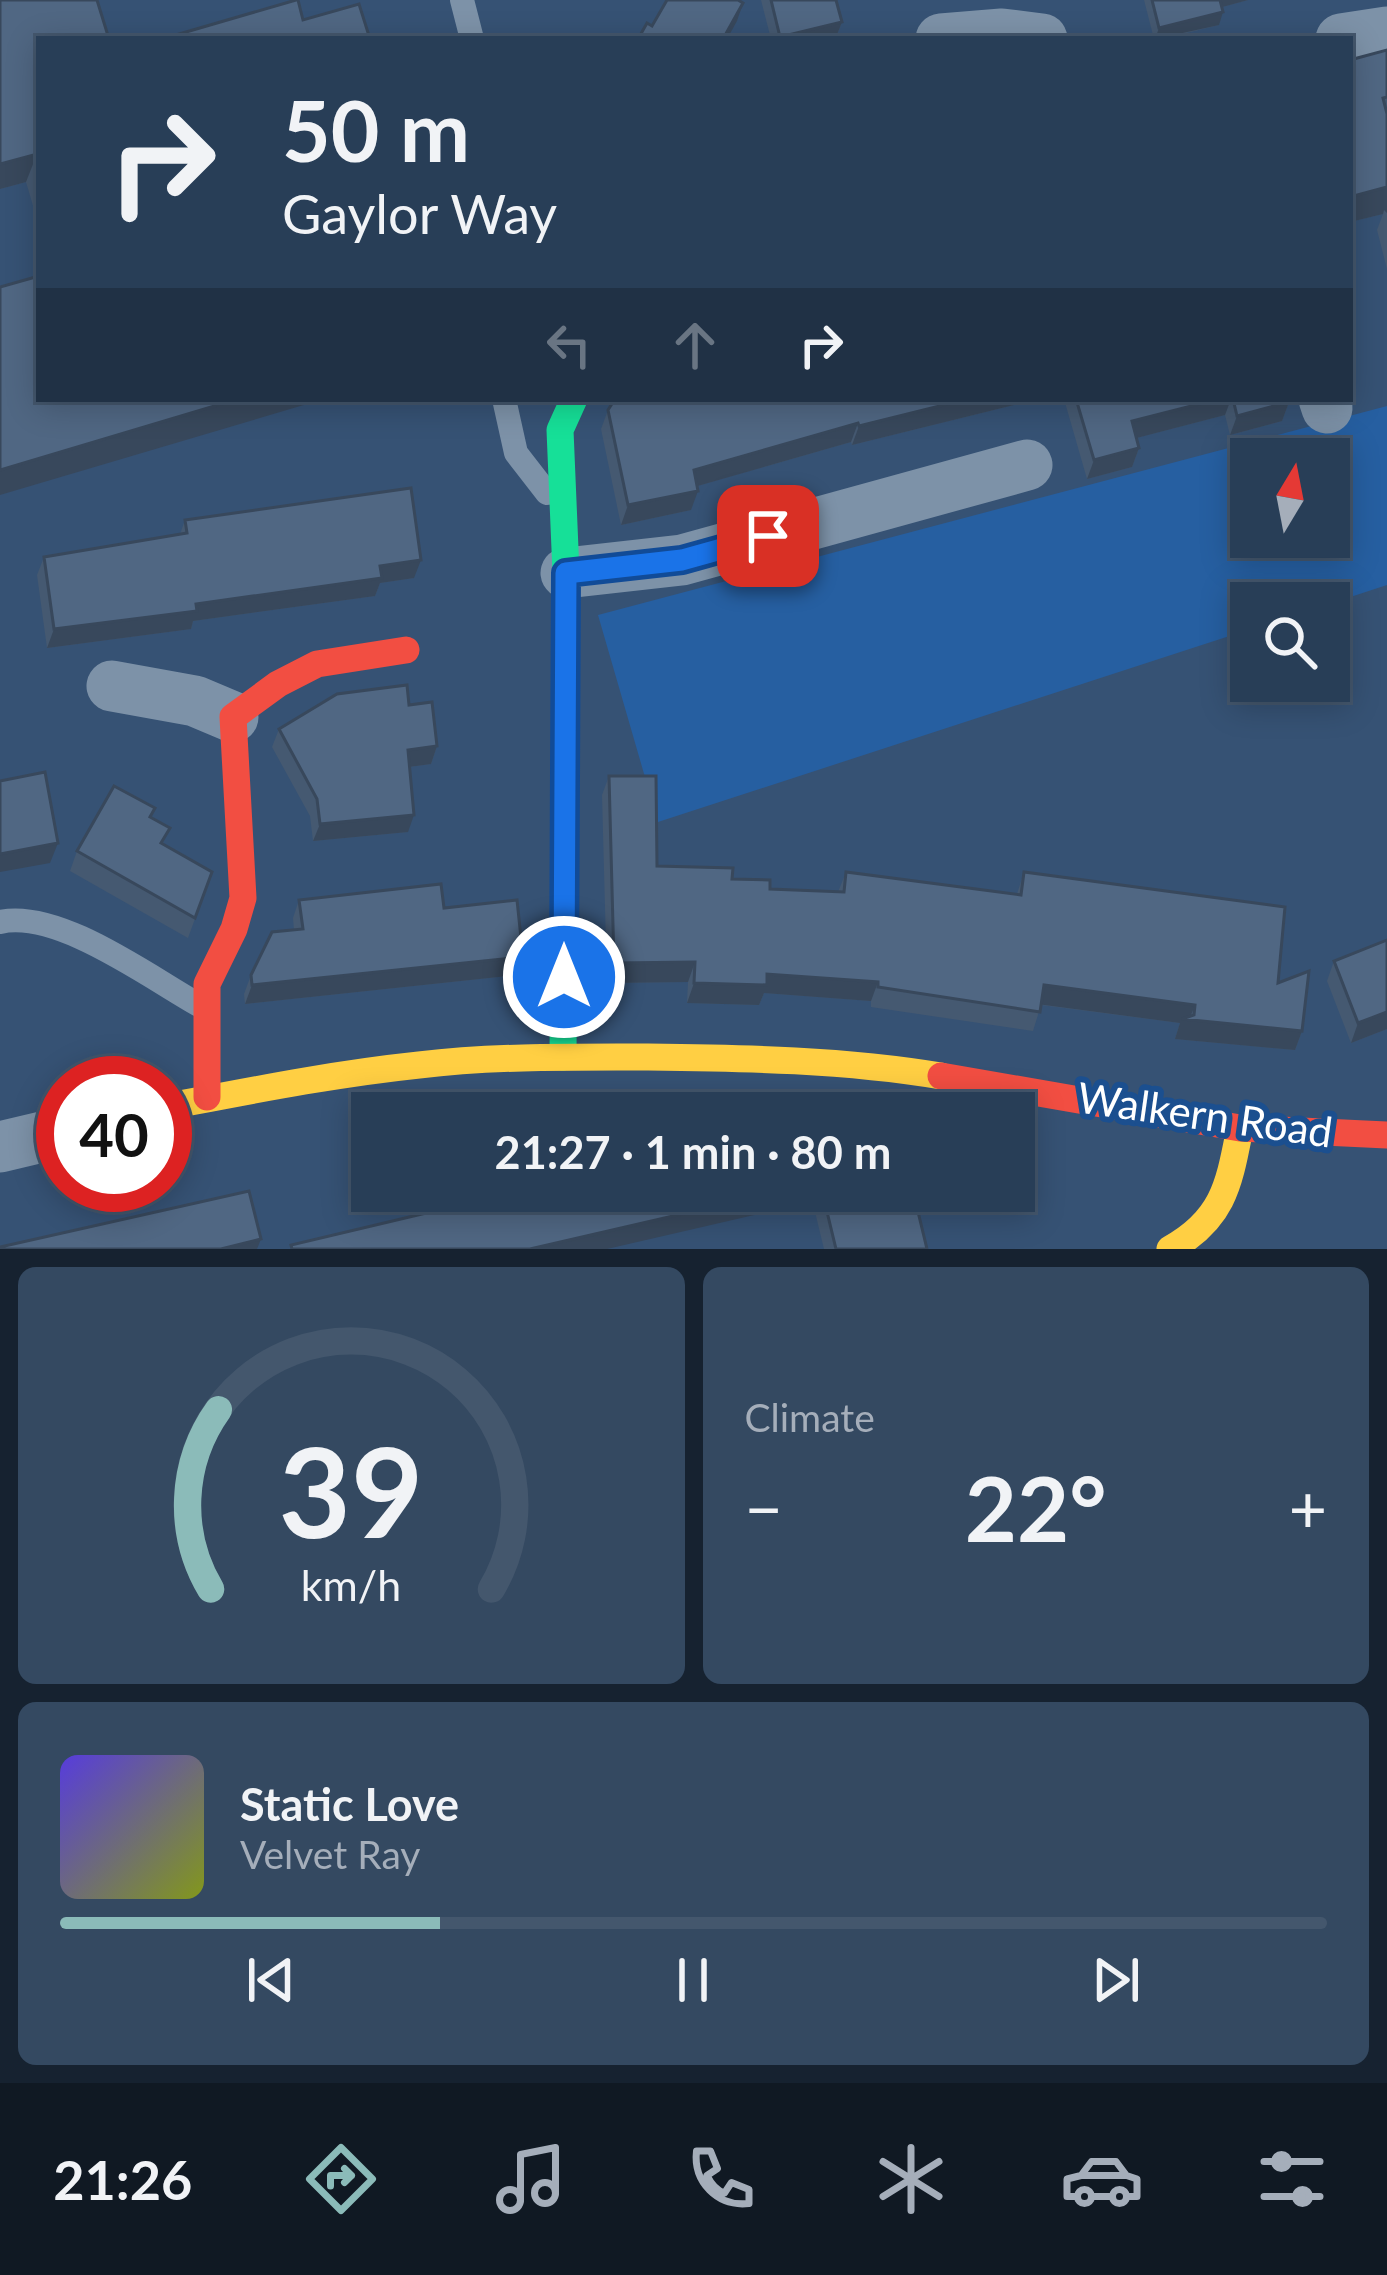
<!DOCTYPE html>
<html lang="en">
<head>
<meta charset="utf-8">
<style>
	body { margin:0; font-family:Lato,sans-serif; background:#344961; color:#f1f3f6; height:100vh; display:flex; flex-direction:column; font-size:45px; white-space:nowrap }
	* { box-sizing:border-box; margin:0 }
	p { font-size:39px; color:#a5aeba }
	.icon { flex:none; width:66px; height:66px; fill:none; stroke:currentColor; stroke-width:2; stroke-linecap:round; stroke-linejoin:round }
	.map { position:relative; height:1249px; overflow:hidden }
	.sheet { display:flex; flex-direction:column; gap:18px; padding:18px; background:#162230; flex:1 }
	.sheet>* { flex:none }
	.banner { position:absolute; left:36px; top:36px; width:1317px; height:366px; border-radius:0px; box-shadow:0 6px 30px #0003,0 0 0 3px #44576d; background:#283e57; color:#f1f3f6; overflow:hidden }
	.needle { width:78px; rotate:10deg }
	.tools { position:absolute; left:1230px; top:438px; display:grid; gap:24px }
	.tools a { display:grid; place-items:center; width:120px; height:120px; border-radius:0px; background:#283e57; box-shadow:0 6px 30px #0003,0 0 0 3px #44576d; font-size:60px }
	.speed { position:absolute; left:36px; top:1056px; display:flex; gap:24px; font-size:60px; font-weight:700; text-align:center }
	.speed>* { display:grid; place-content:center; width:156px; height:156px; border-radius:50%; background:#283e57; box-shadow:0 6px 30px #0003,0 0 0 3px #44576d; line-height:1 }
	.speed .limit { border:18px solid #d22; background:#fff; color:#111 }
	.pin { position:absolute; display:grid; place-items:center; width:102px; height:102px; color:#fff; margin:-51px; border-radius:24px; box-shadow:0 6px 18px #0006 }
	.me { position:absolute; width:132px; margin:-66px; rotate:0deg; stroke-linejoin:round; filter:drop-shadow(0 0 9px #0008) }
	.turn { display:flex; align-items:center; gap:42px; height:252px; padding:0 48px; font-size:54px }
	.turn .icon { width:156px; height:156px; stroke-width:2.5 }
	.turn b { display:block; font-size:84px; line-height:102px }
	.lanes { display:flex; align-items:center; height:114px; padding:0 48px; background:#0003; justify-content:center; gap:60px; direction:ltr }
	.lanes .off { opacity:.35 }
	.big { font-size:90px; font-weight:700; line-height:1.1 }
	.sheet .tile { flex:1; display:flex; flex-direction:column; justify-content:center; gap:18px; min-width:0; padding:0 42px; border-radius:18px; background:#344961 }
	.sheet .dial { align-items:center; gap:0 }
	.dial svg { height:312px; overflow:visible; fill:none; stroke:#44576d; stroke-width:7; stroke-linecap:round; text-anchor:middle }
	.dial text { fill:#f1f3f6; stroke:none }
	.song { display:flex; align-items:center; gap:36px }
	.cover { width:144px; height:144px; border-radius:18px; background:linear-gradient(135deg,hsl(250 70% 55%),hsl(70 70% 35%)) }
	.played { height:12px; border-radius:6px; background:linear-gradient(90deg,#8bbbb9 30%,#44576d 30%) }
	.keys { display:flex; justify-content:space-around; direction:ltr }
	.heat { display:flex; justify-content:space-between; align-items:center; font-size:66px; direction:ltr }
	.sheet .tiles { flex:1; display:grid; gap:18px; grid-template-columns:1fr 1fr }
	.tile:last-child { grid-column:span 2 }
	.trip { position:absolute; left:351px; top:1092px; width:684px; height:120px; border-radius:0px; background:#283e57; box-shadow:0 6px 30px #0003,0 0 0 3px #44576d; font-weight:700; line-height:120px; text-align:center }
	.tab-bar { display:flex; height:192px; justify-content:space-around; align-items:center; background:#101923; color:#a5aeba }
	.tab-bar .icon { width:84px; height:84px }
	.tab-bar .current { color:#8bbbb9 }
	.tab-bar b { font-size:54px; color:#f1f3f6 }
	.map>svg:first-child { display:block }
	.green { fill:#265fa1; fill-rule:evenodd }
	.lines { fill:none; stroke-linecap:round; stroke-linejoin:round }
	.lane { stroke:#7d92a8; stroke-width:24 }
	.street { stroke:#7d92a8; stroke-width:51 }
	.fast { stroke:#16e098; stroke-width:27 }
	.slow { stroke:#ffcf43; stroke-width:27 }
	.jam { stroke:#f24e42; stroke-width:27 }
	.wall { fill:#455971 }
	.shaded-wall { fill:#38485c }
	.building { fill:#506783; stroke:#38485c; stroke-width:3 }
	.route-casing { stroke:#114b97; stroke-width:30 }
	.route { stroke:#1a73e8; stroke-width:21 }
	.labels { text-anchor:middle; stroke-width:12; stroke-linejoin:round; paint-order:stroke }
	.street-label { font-size:42px; fill:#fff; stroke:#1b4f8f }
</style>
</head>
<body>
<div class="map">
<svg width="1387" height="1249" viewBox="0 0 1387 1249">
	<rect width="100%" height="100%" fill="#365274"/>
	<path class="green" d="M1387,406V585L1329,604L1251,603V629L658,822L598,615ZM1251,459H1329V537H1251Z"/>
	<g class="lines">
		<g class="lane">
			<path d="M462,0L472,39"/>
			<path d="M504,399L516,453L547,493"/>
			<path d="M0,922C58,909 149,977 199,1005"/>
		</g>
		<g class="street">
			<path d="M941,39L1002,34L1042,39"/>
			<path d="M1341,39L1387,32"/>
			<path d="M1324,399L1327,408"/>
			<path d="M566,573L682,560L1027,465"/>
			<path d="M112,686L195,701L233,717"/>
			<path d="M0,1147L63,1132"/>
		</g>
		<path class="fast" d="M563,1057L566,573L560,430L574,399"/>
		<g class="slow">
			<path d="M165,1107C249,1091 333,1074 419,1065C495,1056 572,1057 648,1057C746,1058 845,1060 941,1076"/>
			<path d="M1170,1249C1224,1219 1229,1184 1240,1128"/>
		</g>
		<g class="jam">
			<path d="M941,1076L1240,1128L1387,1135"/>
			<path d="M207,1097V984L234,929L243,898L233,717L278,684L317,664L406,650"/>
		</g>
	</g>
	<g class="wall">
		<path d="M761,0H837L842,22L836,37L771,39Z"/>
		<path d="M1144,0H1248L1222,7L1219,25L1162,39H1154Z"/>
		<path d="M39,39V226L26,182L0,189Z"/>
		<path d="M1387,50V269L1377,230L1383,214L1350,222V60Z"/>
		<path d="M1038,399L852,445L851,442L697,486L691,510L621,525L601,429L608,410Z"/>
		<path d="M1064,399H1288L1289,402L1282,421L1230,435L1225,415L1136,438L1139,448L1132,467L1087,479Z"/>
		<path d="M185,520L414,578L380,583L375,596L193,621L191,629L47,648L37,575L44,557L180,534Z"/>
		<path d="M409,705L437,746L431,764L409,767L408,832L313,841L310,816L272,747L279,729Z"/>
		<path d="M609,776L657,866L732,879L770,889L838,892L846,872L1017,894L1024,872L1278,983L1302,1031L1295,1050L1175,1039L1180,1023L1041,1005L1033,1031L871,1007V1001L764,993L759,1005L687,1003L688,982L607,983L602,795Z"/>
		<path d="M151,818L164,844L212,872L188,938L70,871L77,851Z"/>
		<path d="M299,900L444,908L516,975L245,1004L244,994L251,975L294,930L293,918Z"/>
		<path d="M1334,961L1387,1029L1351,1043L1327,981Z"/>
		<path d="M810,1191H913L927,1249H824Z"/>
	</g>
	<g class="shaded-wall">
		<path d="M1218,0H1248L1215,9Z"/>
		<path d="M743,3L737,21L727,39H723Z"/>
		<path d="M1223,12L1219,25L1155,39L1159,28Z"/>
		<path d="M842,22L836,37L779,39L780,37Z"/>
		<path d="M37,154L26,182L0,189V164Z"/>
		<path d="M1387,187V213L1384,210L1383,214L1350,222V197Z"/>
		<path d="M238,399H324L0,495V470Z"/>
		<path d="M968,399H1038L852,445L859,426Z"/>
		<path d="M1219,399H1231L1225,415L1125,441L1132,421Z"/>
		<path d="M1289,402L1282,421L1230,435L1237,416Z"/>
		<path d="M858,423L851,442L687,489L694,470Z"/>
		<path d="M1139,448L1132,467L1087,479L1094,460Z"/>
		<path d="M698,491L691,510L621,525L628,505Z"/>
		<path d="M421,560L414,578L380,583L375,596L193,621L191,629L47,648L54,629L196,604L380,566Z"/>
		<path d="M437,746L431,764L401,768L408,750Z"/>
		<path d="M414,815L408,832L313,841L320,824Z"/>
		<path d="M58,843L50,863L0,872V854Z"/>
		<path d="M523,957L516,975L245,1004L252,985Z"/>
		<path d="M695,962L688,982L607,983L614,963Z"/>
		<path d="M767,974L878,982L871,1001L764,993L759,1005L687,1003L694,983Z"/>
		<path d="M1044,985L1195,1005L1189,1020L1302,1031L1295,1050L1175,1039L1180,1023L1037,1004Z"/>
		<path d="M1387,1012V1029L1351,1043L1358,1023Z"/>
		<path d="M782,1191H791L785,1208L607,1249H530Z"/>
		<path d="M261,1239L257,1249H221Z"/>
	</g>
	<g class="building">
		<path d="M0,0H97L109,39H39V162L37,154L0,164Z"/>
		<path d="M296,0H298L303,20L359,4L370,39H162Z"/>
		<path d="M667,0H738L743,3L723,39H638L647,23L652,26Z"/>
		<path d="M771,0H836L842,22L780,37Z"/>
		<path d="M1152,0H1220L1223,12L1159,28Z"/>
		<path d="M1387,50V97L1383,98L1387,114V187L1350,197V60Z"/>
		<path d="M39,276V399H238L0,470V287Z"/>
		<path d="M615,399H968L859,426L858,423L694,470L698,491L628,505L608,410Z"/>
		<path d="M1076,399H1219L1132,421L1139,448L1094,460Z"/>
		<path d="M1233,399H1288L1289,402L1237,416Z"/>
		<path d="M411,488L421,560L380,566L382,578L196,604L197,611L54,629L44,557L187,533L185,520Z"/>
		<path d="M407,685L409,705L432,702L437,746L408,750L414,815L320,824L317,799L279,729L337,694Z"/>
		<path d="M45,772L58,843L0,854V781Z"/>
		<path d="M609,776H656L657,866L733,868L732,879L770,880V889L844,892L846,872L1021,895L1024,872L1285,907L1278,983L1309,971L1302,1031L1182,1019L1194,1015L1195,1005L1044,985L1040,1012L878,987V982L767,974V985L694,983L695,962L614,963Z"/>
		<path d="M114,786L155,808L150,817L170,828L161,843L212,872L195,918L77,851Z"/>
		<path d="M441,884L444,908L517,900L523,957L252,985L251,975L272,932L303,929L299,900Z"/>
		<path d="M1387,940V1012L1358,1023L1334,961Z"/>
		<path d="M249,1191L261,1239L221,1249H0V1247Z"/>
		<path d="M519,1191H782L530,1249H292L291,1245Z"/>
		<path d="M822,1191H913L927,1249H836Z"/>
	</g>
	<g class="lines">
		<defs>
			<path id="route" d="M564,977L566,573L682,560L768,536"/>
		</defs>
		<use href="#route" class="route-casing"/>
		<use href="#route" class="route"/>
	</g>
	<g class="labels">
		<g class="street-label">
			<text transform="translate(1205 1115) rotate(8)" y="15">Walkern Road</text>
		</g>
	</g>
</svg>
<div class="tools">
<a><svg class="needle" viewBox="-14 -14 28 28"><path d="M0-13l5 13h-10z" fill="#e53935"/><path d="M0 13l5-13h-10z" fill="#a5aeba"/></svg></a>
<a><svg class="icon" aria-label="search" viewBox="0 0 24 24"><circle cx="10" cy="10" r="6"/><path d="M15 15l6 6"/></svg></a>
</div>
<div class="speed"><div class="limit">40</div></div>
<div class="pin" style="left:768px;top:536px;background:#d93025"><svg class="icon" aria-label="arrive" viewBox="0 0 24 24"><path d="M6 21V4h12l-3 4 3 4H6"/></svg></div>
<svg class="me" style="left:564px;top:977px" viewBox="-20 -20 40 40"><circle r="17" fill="#1a73e8" stroke="#fff" stroke-width="3"/><path d="M0-11L8 9 0 5-8 9z" fill="#fff"/></svg>
<div class="trip">21:27 · 1 min · 80 m</div>
<div class="banner">
<div class="turn"><svg class="icon" aria-label="right" viewBox="0 0 24 24"><path d="M7 20v-9h11M14 6l5 5-5 5"/></svg><div><b>50 m</b>Gaylor Way</div></div>
<div class="lanes"><svg class="icon off" aria-label="left" viewBox="0 0 24 24"><path d="M17 20v-9H6M10 6l-5 5 5 5"/></svg><svg class="icon off" aria-label="ahead" viewBox="0 0 24 24"><path d="M12 20V5M6 11l6-6 6 6"/></svg><svg class="icon" aria-label="right" viewBox="0 0 24 24"><path d="M7 20v-9h11M14 6l5 5-5 5"/></svg></div>
</div>
</div>
<section class="sheet">
<div class="tiles">
<div class="tile dial"><svg viewBox="0 0 100 80">
<path d="M14 69A42 42 0 1 1 86 69"/>
<path d="M14 69A42 42 0 0 1 16 23" stroke="#8bbbb9"/>
<text x="50" y="56" font-size="32" font-weight="700">39</text>
<text x="50" y="72" font-size="11">km/h</text>
</svg></div>
<div class="tile"><p>Climate</p>
<div class="heat"><a>−</a><b class="big">22°</b><a>+</a></div>
</div>
<div class="tile">
<div class="song"><i class="cover"></i><div><b>Static Love</b><p>Velvet Ray</p></div></div>
<div class="played"></div>
<div class="keys"><svg class="icon" aria-label="previous" viewBox="0 0 24 24"><path d="M18 5L8 12l10 7zM5 5v14"/></svg><svg class="icon" aria-label="pause" viewBox="0 0 24 24"><path d="M8 5v14M16 5v14"/></svg><svg class="icon" aria-label="next" viewBox="0 0 24 24"><path d="M6 5l10 7-10 7zM19 5v14"/></svg></div>
</div>
</div>
</section>
<nav class="tab-bar">
<b>21:26</b>
<svg class="icon current" aria-label="directions" viewBox="0 0 24 24"><path d="M12 3l9 9-9 9-9-9zM9 14v-3h6M13 9l2 2-2 2"/></svg>
<svg class="icon" aria-label="music" viewBox="0 0 24 24"><path d="M9 18V5l10-2v13"/><circle cx="6" cy="18" r="3"/><circle cx="16" cy="16" r="3"/></svg>
<svg class="icon" aria-label="phone" viewBox="0 0 24 24"><path d="M5 4h4l2 5-3 2q2 4 5 5l2-3 5 2v4C11 20 4 13 5 4z"/></svg>
<svg class="icon" aria-label="climate" viewBox="0 0 24 24"><path d="M12 3v18M4 7l16 10M4 17L20 7"/></svg>
<svg class="icon" aria-label="car" viewBox="0 0 24 24"><path d="M5 17H2v-5l4-1 3-4h7l3 4 3 1v5h-3M9 17h6M6 11h13"/><circle cx="7" cy="17" r="2"/><circle cx="17" cy="17" r="2"/></svg>
<svg class="icon" aria-label="filters" viewBox="0 0 24 24"><path d="M4 7h16M4 17h16"/><circle cx="9" cy="7" r="2"/><circle cx="15" cy="17" r="2"/></svg>
</nav>
</body>
</html>
